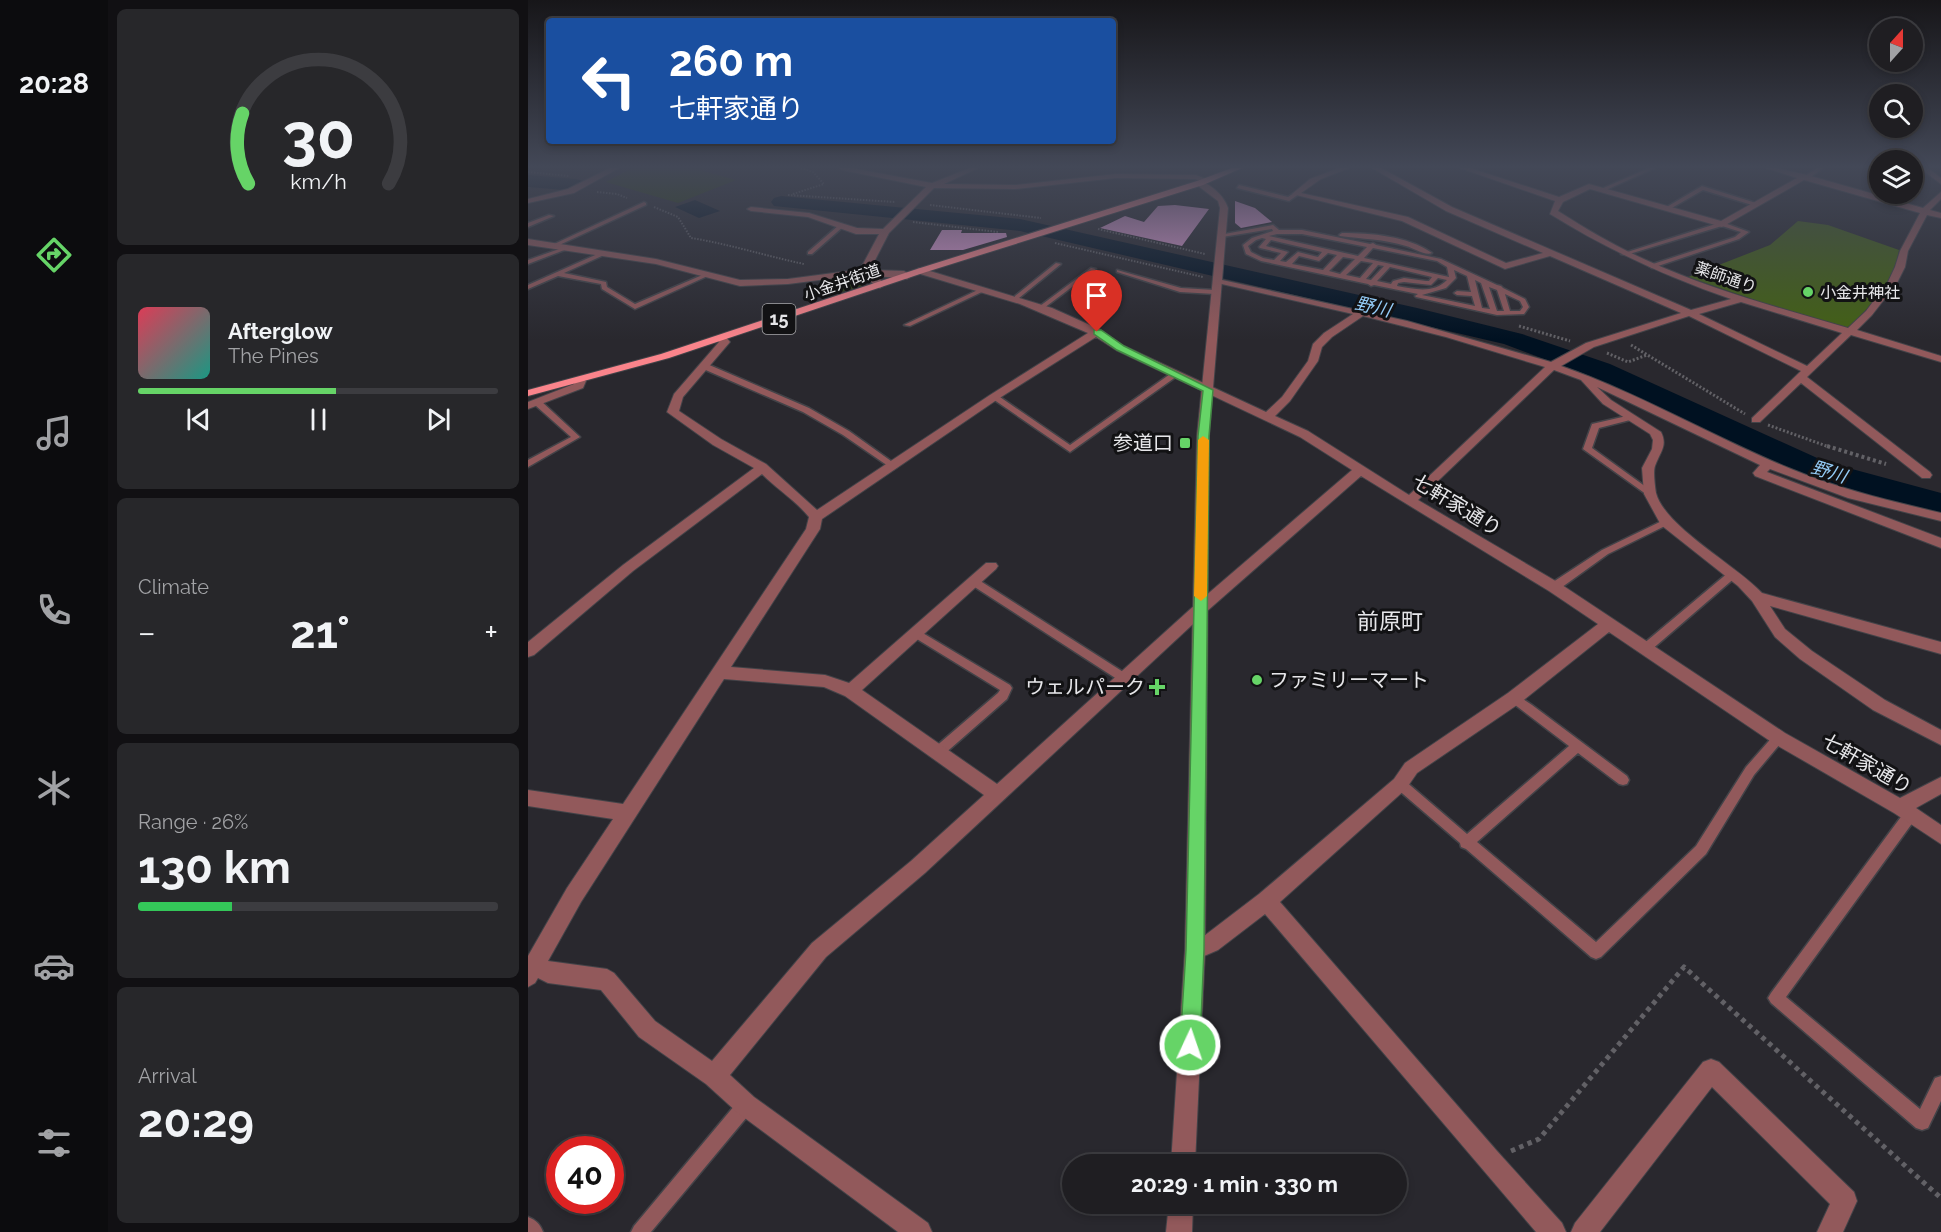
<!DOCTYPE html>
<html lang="en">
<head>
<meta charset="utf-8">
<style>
	body { margin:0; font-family:Raleway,"Noto Sans JP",sans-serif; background:#27272a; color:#f1f3f6; height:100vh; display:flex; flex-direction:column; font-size:22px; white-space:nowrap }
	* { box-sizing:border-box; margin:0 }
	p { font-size:20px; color:#a1a2a5 }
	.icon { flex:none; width:33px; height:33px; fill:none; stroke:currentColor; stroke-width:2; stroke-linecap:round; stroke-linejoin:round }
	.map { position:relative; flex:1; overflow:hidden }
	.drawer { display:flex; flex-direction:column; gap:9px; padding:9px; background:#111013; width:420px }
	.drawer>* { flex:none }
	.guide { position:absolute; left:18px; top:18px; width:570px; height:126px; border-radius:6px; box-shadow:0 3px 9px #0003,0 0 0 2px #3c3c40; background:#1a4fa0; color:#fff; overflow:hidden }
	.needle { width:39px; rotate:21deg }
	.fabs { position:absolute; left:1341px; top:18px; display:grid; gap:12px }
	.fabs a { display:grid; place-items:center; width:54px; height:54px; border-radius:50%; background:#1f1e22; box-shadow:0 3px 9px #0003,0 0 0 2px #3c3c40; font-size:30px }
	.speed { position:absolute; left:18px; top:1136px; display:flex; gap:12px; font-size:30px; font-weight:700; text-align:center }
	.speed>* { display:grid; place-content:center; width:78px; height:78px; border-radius:50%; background:#1f1e22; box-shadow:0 3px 9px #0003,0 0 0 2px #3c3c40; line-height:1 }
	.speed .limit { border:9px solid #d22; background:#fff; color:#111 }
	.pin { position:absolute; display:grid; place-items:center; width:51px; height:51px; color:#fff; margin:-62px -26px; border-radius:50% 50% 50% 0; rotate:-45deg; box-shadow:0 0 6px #0007 }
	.pin .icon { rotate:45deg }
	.me { position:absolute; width:66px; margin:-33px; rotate:3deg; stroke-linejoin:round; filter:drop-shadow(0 0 4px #0008) }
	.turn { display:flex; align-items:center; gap:21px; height:126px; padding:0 24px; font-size:27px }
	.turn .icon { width:78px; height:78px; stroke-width:2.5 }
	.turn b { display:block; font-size:42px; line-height:51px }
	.big { font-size:45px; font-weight:700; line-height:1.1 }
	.drawer .card { flex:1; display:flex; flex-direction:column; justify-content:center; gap:9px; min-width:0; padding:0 21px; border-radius:9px; background:#27272a }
	.drawer .dial { align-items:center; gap:0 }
	.dial svg { height:156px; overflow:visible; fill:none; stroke:#3c3c40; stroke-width:7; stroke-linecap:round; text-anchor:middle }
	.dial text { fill:#f1f3f6; stroke:none }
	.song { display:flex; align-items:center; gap:18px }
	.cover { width:72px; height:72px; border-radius:9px; background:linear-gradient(135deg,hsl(350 70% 55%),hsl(170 70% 35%)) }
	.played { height:6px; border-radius:3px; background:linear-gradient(90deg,#66d467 55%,#3c3c40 55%) }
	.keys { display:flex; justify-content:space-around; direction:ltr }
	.heat { display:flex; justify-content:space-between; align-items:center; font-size:33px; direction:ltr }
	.charge { height:9px; border-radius:4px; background:linear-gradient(90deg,#34c759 26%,#3c3c40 0) }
	.trip { position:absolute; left:534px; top:1154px; width:345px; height:60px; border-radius:30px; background:#1f1e22; box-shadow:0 3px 9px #0003,0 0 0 2px #3c3c40; font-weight:700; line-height:60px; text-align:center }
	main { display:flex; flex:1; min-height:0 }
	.tab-bar { display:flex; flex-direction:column; width:108px; justify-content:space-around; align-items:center; background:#0c0c0e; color:#a1a2a5 }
	.tab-bar .icon { width:42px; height:42px }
	.tab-bar .on { color:#66d467 }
	.tab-bar b { font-size:27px; color:#f1f3f6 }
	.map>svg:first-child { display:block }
	.green { fill:#2a3e0c }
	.forest { fill:#436113 }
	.water { fill:#001121 }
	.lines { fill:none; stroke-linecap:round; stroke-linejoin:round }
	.river { fill:#001121; fill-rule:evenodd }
	.building { fill:#de9ad2 }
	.service-casing { stroke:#434348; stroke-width:3 }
	.minor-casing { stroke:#434348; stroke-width:2 }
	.tertiary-casing { stroke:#434348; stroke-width:2 }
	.primary-casing { stroke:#434348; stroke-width:2 }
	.path-far3 { stroke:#626166; stroke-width:2; stroke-dasharray:1.5 1.5; stroke-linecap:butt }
	.path-far2 { stroke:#626166; stroke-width:3; stroke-dasharray:2 2; stroke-linecap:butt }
	.path-far1 { stroke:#626166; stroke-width:4; stroke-dasharray:3 3; stroke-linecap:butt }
	.path { stroke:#626166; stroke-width:5; stroke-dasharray:4.5 4.5; stroke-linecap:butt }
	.service { fill:#92595b; fill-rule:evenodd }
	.minor { fill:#92595b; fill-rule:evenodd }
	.tertiary { fill:#92595b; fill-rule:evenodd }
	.primary { fill:#fa848b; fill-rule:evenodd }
	.route { fill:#66d467; stroke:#428a43; stroke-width:1.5 }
	.slow { fill:#f59e0b }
	.poi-dot { fill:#66d467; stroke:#121214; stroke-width:2 }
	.labels { text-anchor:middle; stroke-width:6; stroke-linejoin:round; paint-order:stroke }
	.far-street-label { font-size:16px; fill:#e6e6e9; stroke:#121214 }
	.far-poi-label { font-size:16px; fill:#e6e6e9; stroke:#121214; text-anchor:start }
	.far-water-label { font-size:18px; font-style:italic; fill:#94ccf7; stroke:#121214 }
	.shield { fill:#121214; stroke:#a6a6a9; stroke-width:1.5 }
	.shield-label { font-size:18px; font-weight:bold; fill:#e6e6e9 }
	.poi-label { font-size:20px; fill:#e6e6e9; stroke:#121214; text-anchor:end }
	.street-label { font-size:20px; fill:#e6e6e9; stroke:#121214 }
	.quarter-label { font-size:22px; fill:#e6e6e9; stroke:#121214 }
</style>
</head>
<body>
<main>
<nav class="tab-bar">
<b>20:28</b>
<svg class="icon on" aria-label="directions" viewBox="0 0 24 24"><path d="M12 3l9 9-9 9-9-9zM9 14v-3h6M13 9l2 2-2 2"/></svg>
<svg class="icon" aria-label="music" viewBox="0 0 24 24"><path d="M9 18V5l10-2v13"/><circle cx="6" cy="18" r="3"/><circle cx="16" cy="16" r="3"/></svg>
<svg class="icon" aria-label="phone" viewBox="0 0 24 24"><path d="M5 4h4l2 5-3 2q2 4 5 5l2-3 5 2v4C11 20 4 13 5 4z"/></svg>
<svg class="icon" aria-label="climate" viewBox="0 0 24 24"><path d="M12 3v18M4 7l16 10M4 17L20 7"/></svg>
<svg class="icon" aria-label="car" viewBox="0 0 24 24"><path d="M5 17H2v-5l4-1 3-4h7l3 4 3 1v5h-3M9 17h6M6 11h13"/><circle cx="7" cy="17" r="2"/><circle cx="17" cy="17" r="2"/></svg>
<svg class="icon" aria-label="filters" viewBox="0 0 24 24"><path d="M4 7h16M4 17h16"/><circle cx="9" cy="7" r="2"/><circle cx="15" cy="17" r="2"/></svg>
</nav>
<section class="drawer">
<div class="card dial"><svg viewBox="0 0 100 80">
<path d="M14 69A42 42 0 1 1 86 69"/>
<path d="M14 69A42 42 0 0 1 11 33" stroke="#66d467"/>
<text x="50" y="56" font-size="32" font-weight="700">30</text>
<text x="50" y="72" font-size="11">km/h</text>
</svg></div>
<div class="card">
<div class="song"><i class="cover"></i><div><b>Afterglow</b><p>The Pines</p></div></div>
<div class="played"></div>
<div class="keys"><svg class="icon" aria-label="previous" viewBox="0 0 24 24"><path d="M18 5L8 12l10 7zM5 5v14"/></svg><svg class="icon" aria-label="pause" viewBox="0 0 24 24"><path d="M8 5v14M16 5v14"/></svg><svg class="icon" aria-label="next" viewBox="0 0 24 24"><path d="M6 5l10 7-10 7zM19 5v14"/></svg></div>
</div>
<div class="card"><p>Climate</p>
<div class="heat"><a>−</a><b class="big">21°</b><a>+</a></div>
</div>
<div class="card"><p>Range · 26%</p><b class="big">130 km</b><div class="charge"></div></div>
<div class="card"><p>Arrival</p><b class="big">20:29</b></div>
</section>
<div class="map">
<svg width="1413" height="1232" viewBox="0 0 1413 1232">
	<rect width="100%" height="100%" fill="#29282e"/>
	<g class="green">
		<path d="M104,168H177L172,170L208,180L150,203L78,182Z"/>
		<path d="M332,274L334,286L293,298L292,278Z"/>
	</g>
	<path class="forest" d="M1270,221L1300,225L1371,250C1365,283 1344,305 1320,328L1264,313L1160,277L1242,245Z"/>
	<path class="water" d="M167,200L192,211L171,218L147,207Z"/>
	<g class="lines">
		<g class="river">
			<path d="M0,175L48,179L55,181L58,185L55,189L48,191L0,187Z"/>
			<path d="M253,196L492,219L889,308L994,334L1082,364L1298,462L1413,493V513L1343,496L1276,476L1062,376L976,344L492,231L246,206L243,202L246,198Z"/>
		</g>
	</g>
	<g class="building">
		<path d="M707,201L727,208L744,222L713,228L707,223Z"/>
		<path d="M647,205L681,209L654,246L572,228L597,216L616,222L630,206Z"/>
		<path d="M414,230H434L433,233H478L479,237L435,250H402Z"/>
	</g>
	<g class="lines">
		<defs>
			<g id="service">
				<path d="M1121,168H1127L1078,190L1073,189Z"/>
				<path d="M1289,168H1295L1280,179H1276V177Z"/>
				<path d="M711,185L760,197L766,193L771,194L761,201L709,188Z"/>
				<path d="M1174,186L1228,203L1229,204L1224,205L1175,190L1142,209L1137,208Z"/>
				<path d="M116,202L118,203V205L27,247L22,246Z"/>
				<path d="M21,215L26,216L0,227V223Z"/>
				<path d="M1194,222L1221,232L1211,239L1124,268L1121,266L1122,265L1207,237L1213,232L1194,226L1098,255L1093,254Z"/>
				<path d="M311,225L316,226L284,254H280V252Z"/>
				<path d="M745,225L751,230H774L842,244L845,243L848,245L913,259L969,285L973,286L975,288L997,299L1001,307L996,314L969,315L888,297L887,296L890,294L846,285L843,286L840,284L733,261L718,254L715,245L724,238L745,231L744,229L694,237L691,235ZM749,234H774L839,247L830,256L741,236ZM734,238L738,239L731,247L732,248L753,253L746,260L735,258L723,252L720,246L728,240ZM743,240L794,252L790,257L770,252L758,262L752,261L760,252L738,246ZM845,248L909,261L919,267L921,277L836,258ZM800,253L809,255L795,270L764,264L771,256L791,261ZM815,257L827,259L812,274L801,271ZM833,261L845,263L832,278L818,275ZM850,265L856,266L843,280L838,279ZM862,267L904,277L901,281H898L876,278L865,281L863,284L849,281ZM926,270L939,276L943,292L929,291L926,293L929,295L944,296L947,306L894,295L918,288L928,278ZM910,278L919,280C905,294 887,289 869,286L870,283L876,282L903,285ZM947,280L953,283L962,309L954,308ZM961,287L969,290L976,311H969ZM977,294L992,301L995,307L992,311H982Z"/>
				<path d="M814,233C843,233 880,236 904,253C897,256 886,248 878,246C856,239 834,239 812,236L811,235Z"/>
				<path d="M34,248L39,249L0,264V260Z"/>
				<path d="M74,252L77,254L76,255L36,273L78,282L79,287L107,304L179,273L184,274L107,309L74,289L73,284L30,276L0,289V285Z"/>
				<path d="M528,263L533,264L491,298H487V296Z"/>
				<path d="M563,268L568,269L516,308H512V306Z"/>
				<path d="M589,270L653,288L687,290L690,292L687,294L652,292L589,272Z"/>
				<path d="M454,288L457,290L456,291L382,326L376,325Z"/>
				<path d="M173,364H179L281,408L321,431L370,466L366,469L363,468L315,435L275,412L173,368Z"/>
				<path d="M645,372L652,374L542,452L462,397L466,395H469L542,445Z"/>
				<path d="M7,401H13L52,437L0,467V460L43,437L7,405Z"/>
				<path d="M1103,415L1107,417L1106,419L1071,428L1064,448L1125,492L1127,494L1125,496L1122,497L1055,449L1064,424Z"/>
				<path d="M1138,519L1143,522L1141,524L1080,554L1030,590H1022L1021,587L1022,584L1074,550Z"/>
				<path d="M1205,571L1210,574L1209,576L1122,651H1114L1113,648L1114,645L1201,572Z"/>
				<path d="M446,577L600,675L602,678L600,681H592L442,584L441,581L442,578Z"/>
				<path d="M388,629L482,685L484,688L479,699L414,756L410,757L406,756L404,752L406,748L470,693L472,690L384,636L383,633L384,630Z"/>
				<path d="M986,693L1004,705L1099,776L1101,780L1099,784L1095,785L1091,784L1050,753L949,842L1068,942L1168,846L1218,767L1247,734L1251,733L1255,734L1257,738L1226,775L1178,854L1073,957L1068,959L1063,957L938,849L933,847L932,843L868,788L866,784L868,780L872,779L876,780L939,834L1041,746L982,701L980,698L982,695Z"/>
				<path d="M1383,808L1388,810L1389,814L1388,818L1258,997L1392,1109L1407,1078L1413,1076V1101L1400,1128L1394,1130L1388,1128L1243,1003L1240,998L1243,993L1378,810Z"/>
				<path d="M218,1097L224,1099L226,1105L224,1111L123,1232H103L106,1226L212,1099Z"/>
				<path d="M0,1217C8,1220 12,1224 15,1232H0Z"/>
			</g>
			<g id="minor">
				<path d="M82,168H91L46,193L0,203V199L40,189Z"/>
				<path d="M311,168H323L404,183L442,168H450L416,184L487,185L588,174L668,175L683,181L679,183L667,179L588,178L487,189L406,188L361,233L344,266L346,270L376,271L384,276L379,279L349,276L357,285L352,288L344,283L339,274L260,284L212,286L128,264L0,245V239L128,259L212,280L260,279L336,269L334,266L351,234H328L280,217L223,211L219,209L223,207L281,213L329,228L355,229L398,187L314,170Z"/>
				<path d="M811,168H821L793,179L773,193L880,217L978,263L1015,253L918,211L844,168H853L924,207L1163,310L1203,299C1139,277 1080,250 1022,214L1027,201L932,168H942L1031,197L1061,184L1193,221L1269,178L1238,168H1248L1279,175L1395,208L1413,192V199L1402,210L1413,213V218L1399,215L1380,251L1377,267L1369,283L1344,315L1329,330L1413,356V362L1323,335L1279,377L1402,472L1404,475L1402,478H1394L1273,383L1232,422H1224V418L1273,371L1161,316L1066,347L1033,366C1113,394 1185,437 1263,469C1311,489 1362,501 1413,513V521L1320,498L1242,469L1239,472L1413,538V548L1227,476L1225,473L1232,465L1069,387L1083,400L1133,432C1140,446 1132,452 1127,466C1125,472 1127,486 1128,493C1137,527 1208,565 1234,593L1413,642V654L1242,606L1257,629L1284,651L1357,700L1413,730V745L1345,710L1272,659L1247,637L1224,601L1210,586L1133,525L1116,494L1114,468L1124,449L1125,440L1122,434L1075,404L1053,380L1026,370L890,500L1031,583L1257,733L1372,798L1413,777V794L1388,808L1413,825V844L1366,813L1245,743L1081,632L992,703L889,773L878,789L752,902L969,1151L1034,1223L1038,1232H1008L737,914L690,950L667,960L660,957L657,950L660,943L676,936L731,894L866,779L877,763L980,693L1070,624L1021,591L833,476L678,612L397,873L298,957L202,1075L226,1097L400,1223L404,1232H370L210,1113L178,1084L111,1037L73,990L20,983L10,978L7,983L0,987V956L39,888L85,819L0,806V790L95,804L278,529L281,517C268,501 249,489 234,474L105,571L6,655L0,657V642L95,565L226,468L185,445L139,412L146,394L191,342L188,338L189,336H197L202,342L155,397L151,411L193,439L238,464L289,510L462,395L560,333L492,304L389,273V269L392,268L524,308L573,330L596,346L738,412L754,397L780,361L785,344L796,333L825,314L685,282V278L879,321L1023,362L1058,343L1153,313L1022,256L977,269L874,221L764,194L782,179ZM1276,180L1392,213L1372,251L1367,267L1360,282L1338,311L1320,328C1252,308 1183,290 1118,260C1087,246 1058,229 1030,211L1035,202L1062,189L1194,227ZM1213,302L1314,333L1279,366L1171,314ZM835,316L918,337L1017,367L881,495L780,431L747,416L762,401L790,361L794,347L804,337ZM568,337L588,350L772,437L824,470L668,604L469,784L334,690L468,569L470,566L468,563H458L321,683L297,675L203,667L292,529L294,519L470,399ZM196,679L296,687L317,696L456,795L383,861L284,943L184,1061L127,1021L86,973L79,969L20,961L53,902Z"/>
				<path d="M1392,168H1400L1413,178V184Z"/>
				<path d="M52,378L58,381L55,388L0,409V402L46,384L48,379Z"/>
				<path d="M1183,1059L1191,1062L1326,1192L1329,1201L1315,1232H1289L1302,1204L1184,1087L1072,1232H1043L1047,1223L1175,1062Z"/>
			</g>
			<g id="tertiary">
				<path d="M669,181C681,181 697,197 700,208L681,436L677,950L667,1164H643L657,950L669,436L692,208L690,201L669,185Z"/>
				<path d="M641,1203H665L664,1232H638Z"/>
			</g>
			<path id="primary" d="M704,168H714L675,185L395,273L141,358L0,396V390L133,354L389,269L669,181Z"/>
		</defs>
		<use href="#service" class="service-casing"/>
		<use href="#minor" class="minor-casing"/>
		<use href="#tertiary" class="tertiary-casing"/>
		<use href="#primary" class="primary-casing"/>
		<g class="path-far3">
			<path d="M0,172L41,176"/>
			<path d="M69,192L89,194L99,198"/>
			<path d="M265,194L296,184L285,172L273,168"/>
			<path d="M260,195L367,202"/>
			<path d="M402,205L513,218"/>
			<path d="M126,207L150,217L163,238C201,244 238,256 276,264"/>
			<path d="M385,222L470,232"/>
			<path d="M570,229L677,254"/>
			<path d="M527,243L675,277"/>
		</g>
		<g class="path-far2">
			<path d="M991,326L1042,341"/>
			<path d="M1103,345L1217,414"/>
			<path d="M1079,353L1100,362L1119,355"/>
			<path d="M1240,425L1304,448"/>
		</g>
		<path class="path-far1" d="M1299,446L1358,464"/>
		<path class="path" d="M983,1151L1011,1139L1156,967L1413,1198"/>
		<use href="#service" class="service"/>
		<use href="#minor" class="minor"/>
		<use href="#tertiary" class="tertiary"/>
		<use href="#primary" class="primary"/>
	</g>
	<linearGradient id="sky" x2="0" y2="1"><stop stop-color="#171619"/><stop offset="0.49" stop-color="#434857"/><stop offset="1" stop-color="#434857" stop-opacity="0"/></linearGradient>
	<rect width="1413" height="340" fill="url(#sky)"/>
	<path class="route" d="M566,330H573L596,346L685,390L681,436L676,950L672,1045L669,1053L662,1055L654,1053L652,1045L658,950L670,436L675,391L589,350L566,334Z"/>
	<path class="slow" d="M675,436L681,440L679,596L673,601L666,596L670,440Z"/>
	<g class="poi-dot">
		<circle cx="1280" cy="292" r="6"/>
		<rect x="651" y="437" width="12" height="12" rx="3"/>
		<circle cx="729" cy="680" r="6"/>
		<path d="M626 678h6v6h6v6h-6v6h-6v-6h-6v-6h6z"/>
	</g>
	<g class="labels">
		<g class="far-street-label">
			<text transform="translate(1198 277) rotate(19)" y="6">薬師通り</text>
			<text transform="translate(314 282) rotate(-19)" y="6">小金井街道</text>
		</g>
		<g class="far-poi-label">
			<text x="1292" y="298">小金井神社</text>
		</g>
		<g class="far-water-label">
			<text transform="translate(845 307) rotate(13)" y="6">野川</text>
			<text transform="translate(1301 472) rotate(17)" y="6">野川</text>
		</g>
		<rect class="shield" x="234.5" y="304" width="33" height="30" rx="4.5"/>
		<g class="shield-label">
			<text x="251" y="325">15</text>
		</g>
		<g class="poi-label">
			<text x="645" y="450">参道口</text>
			<text x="741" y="687" text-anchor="start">ファミリーマート</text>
			<text x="617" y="694">ウェルパーク</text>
		</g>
		<g class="street-label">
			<text transform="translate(929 505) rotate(31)" y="7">七軒家通り</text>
			<text transform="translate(1339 764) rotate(30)" y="7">七軒家通り</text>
		</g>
		<g class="quarter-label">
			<text x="862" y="629">前原町</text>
		</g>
	</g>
</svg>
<div class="fabs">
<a><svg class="needle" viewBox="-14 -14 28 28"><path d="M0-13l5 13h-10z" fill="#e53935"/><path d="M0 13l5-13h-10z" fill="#a1a2a5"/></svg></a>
<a><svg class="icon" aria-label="search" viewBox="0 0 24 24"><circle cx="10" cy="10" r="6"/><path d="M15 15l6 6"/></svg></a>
<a><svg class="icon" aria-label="layers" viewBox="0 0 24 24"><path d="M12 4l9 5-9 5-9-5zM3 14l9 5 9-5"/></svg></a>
</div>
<div class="speed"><div class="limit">40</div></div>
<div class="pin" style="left:569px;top:332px;background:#d93025"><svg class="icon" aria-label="arrive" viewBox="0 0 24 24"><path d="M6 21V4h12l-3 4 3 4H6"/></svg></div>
<svg class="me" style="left:662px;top:1045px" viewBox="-20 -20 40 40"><circle r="17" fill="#66d467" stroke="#fff" stroke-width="3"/><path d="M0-11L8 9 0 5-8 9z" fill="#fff"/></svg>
<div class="trip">20:29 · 1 min · 330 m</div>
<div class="guide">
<div class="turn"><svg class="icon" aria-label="left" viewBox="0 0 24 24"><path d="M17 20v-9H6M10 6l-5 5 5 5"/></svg><div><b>260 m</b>七軒家通り</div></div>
</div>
</div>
</main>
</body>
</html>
